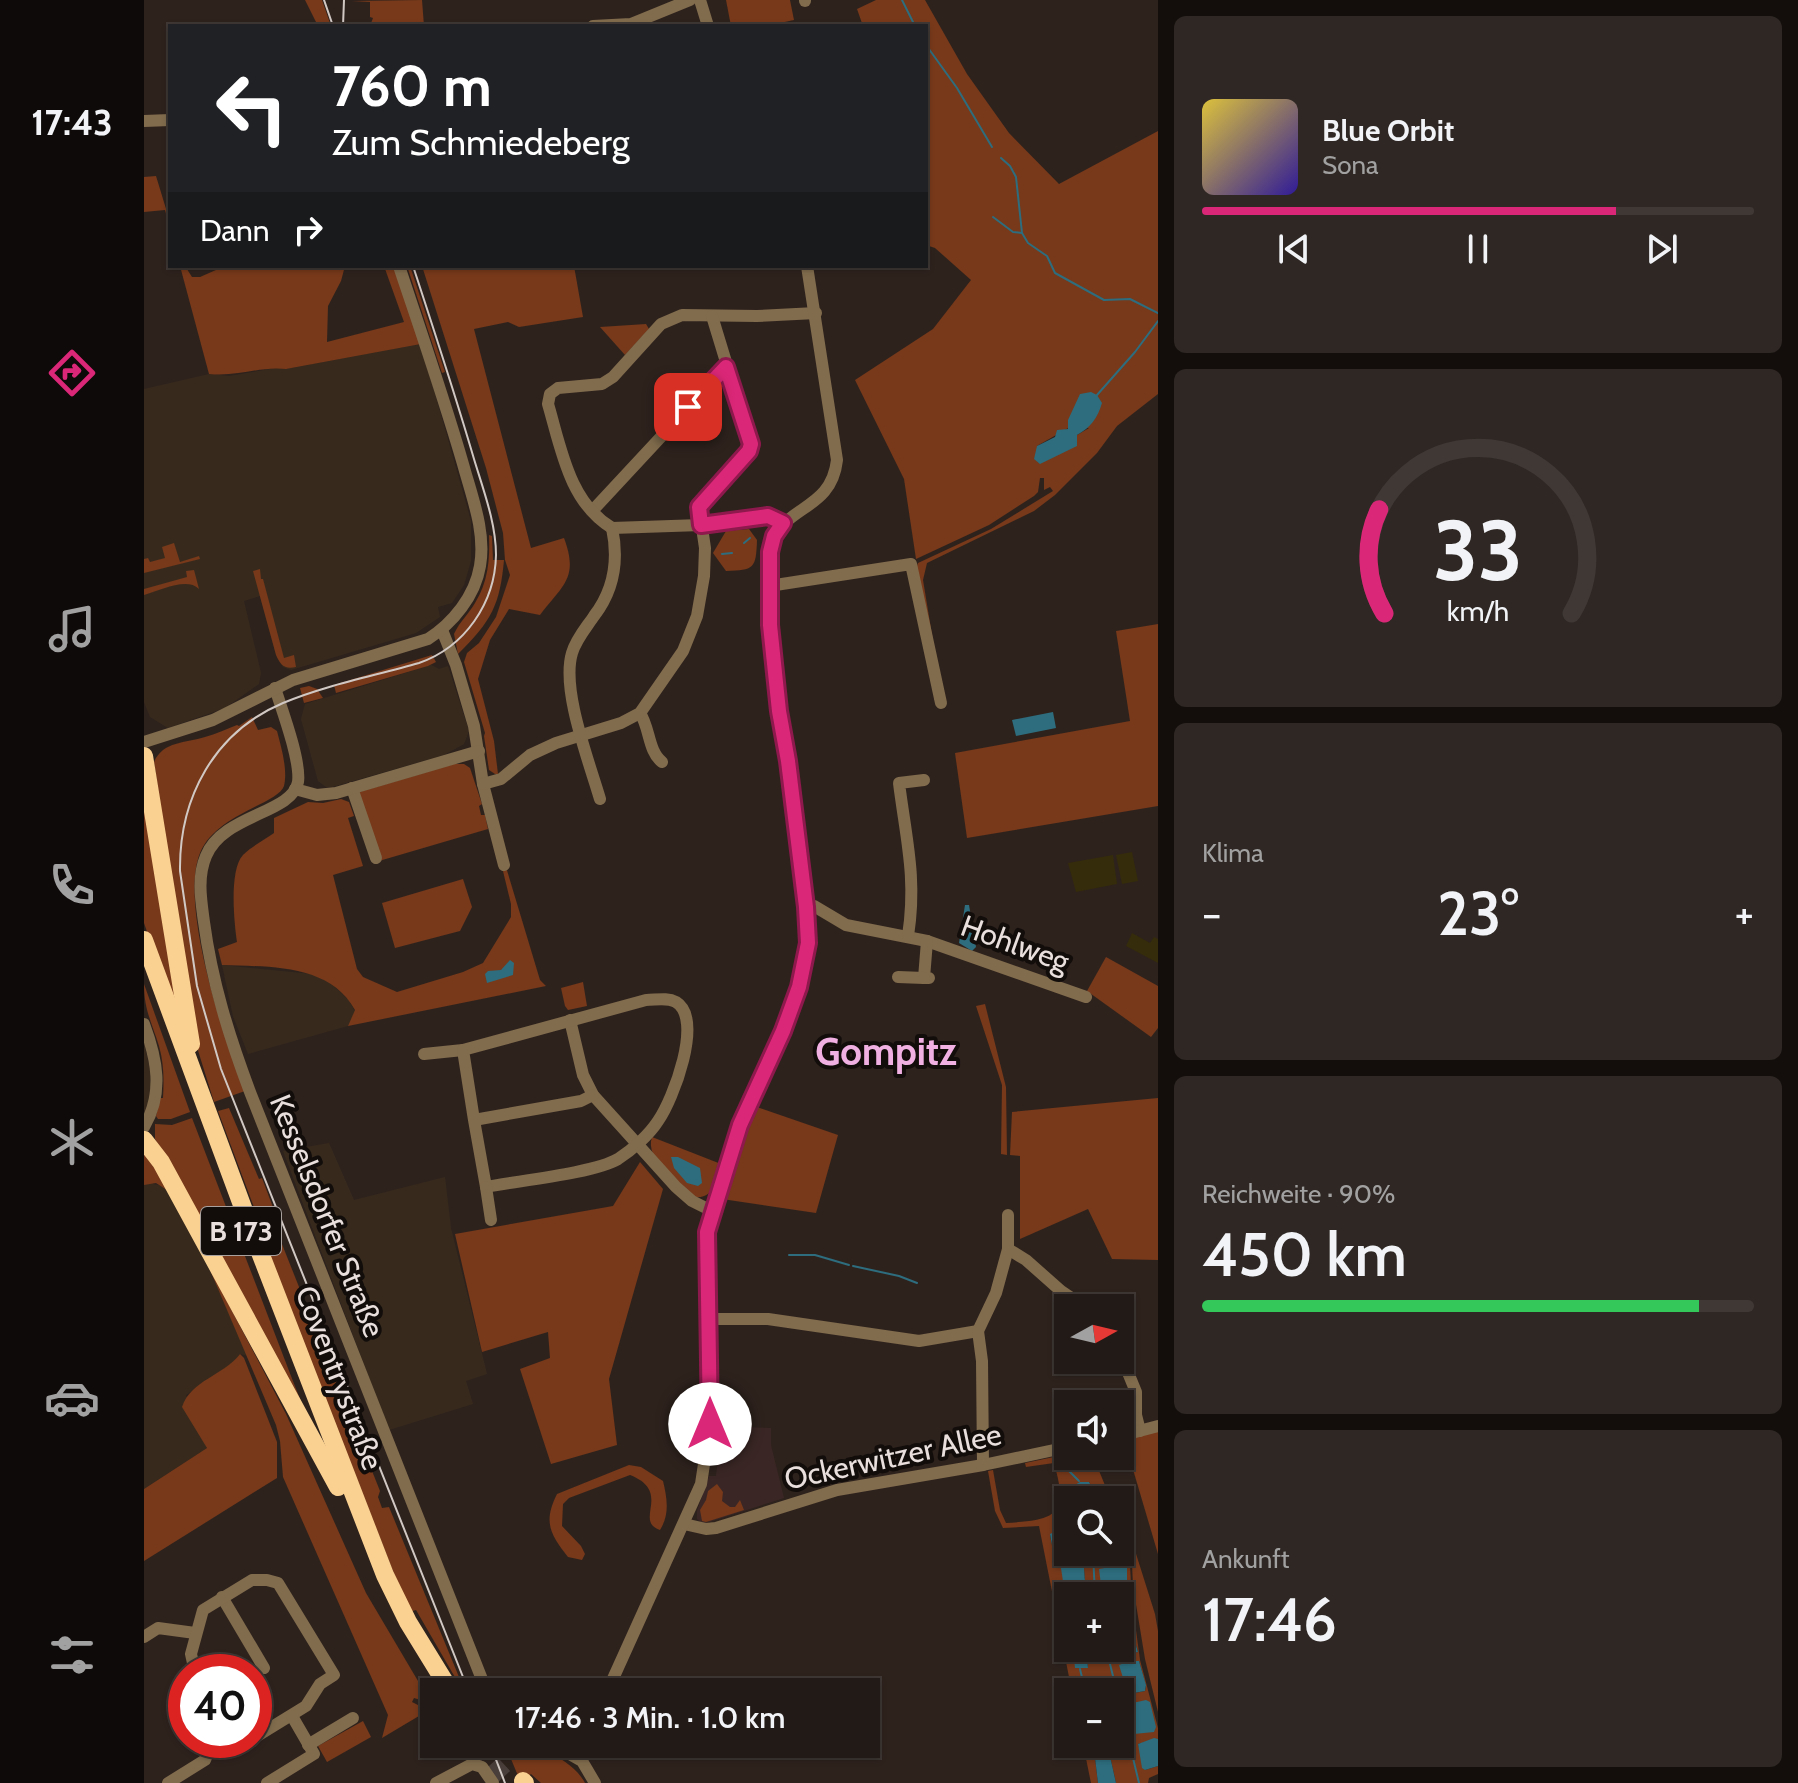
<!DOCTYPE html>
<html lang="de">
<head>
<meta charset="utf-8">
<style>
	body { margin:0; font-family:Cabin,sans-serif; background:#2e2723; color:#f1f3f6; height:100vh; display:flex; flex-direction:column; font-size:30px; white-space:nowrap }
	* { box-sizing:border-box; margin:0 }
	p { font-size:26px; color:#a2a1a1 }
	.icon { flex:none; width:44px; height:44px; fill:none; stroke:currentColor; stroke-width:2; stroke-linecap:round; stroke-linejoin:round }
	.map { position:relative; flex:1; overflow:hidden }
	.panel { display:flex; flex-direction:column; gap:16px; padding:16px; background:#130e0c; width:640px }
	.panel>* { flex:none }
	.top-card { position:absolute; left:24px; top:24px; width:760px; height:244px; border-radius:0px; box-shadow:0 2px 6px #0004,0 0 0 2px #3f3835; background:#202124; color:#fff; overflow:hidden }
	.needle { width:52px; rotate:82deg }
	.fabs { position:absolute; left:910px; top:1294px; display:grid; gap:16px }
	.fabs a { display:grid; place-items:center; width:80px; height:80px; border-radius:0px; background:#221a16; box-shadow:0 2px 6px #0004,0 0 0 2px #3f3835; font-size:40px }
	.speed { position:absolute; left:24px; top:1654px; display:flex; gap:16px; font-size:40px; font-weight:700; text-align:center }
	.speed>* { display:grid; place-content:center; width:104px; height:104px; border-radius:50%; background:#221a16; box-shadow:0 2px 6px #0004,0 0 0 2px #3f3835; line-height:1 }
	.speed .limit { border:12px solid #d22; background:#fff; color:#111 }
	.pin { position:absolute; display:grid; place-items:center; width:68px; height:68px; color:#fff; margin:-34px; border-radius:16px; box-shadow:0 4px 12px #0006 }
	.me { position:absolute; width:88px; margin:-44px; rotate:0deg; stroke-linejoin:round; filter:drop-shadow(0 0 6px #0008) }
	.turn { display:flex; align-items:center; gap:28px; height:168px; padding:0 32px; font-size:36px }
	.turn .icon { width:104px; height:104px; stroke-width:2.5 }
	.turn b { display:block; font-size:56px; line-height:68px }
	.then { display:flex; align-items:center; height:76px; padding:0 32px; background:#0003; gap:16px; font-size:30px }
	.big { font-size:60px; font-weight:600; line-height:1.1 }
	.panel .card { flex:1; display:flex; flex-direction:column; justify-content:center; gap:12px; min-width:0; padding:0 28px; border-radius:12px; background:#2e2723 }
	.panel .dial { align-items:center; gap:0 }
	.dial svg { height:208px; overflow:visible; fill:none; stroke:#3f3835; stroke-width:7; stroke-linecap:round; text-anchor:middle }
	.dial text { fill:#f1f3f6; stroke:none }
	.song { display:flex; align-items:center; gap:24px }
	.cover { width:96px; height:96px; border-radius:12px; background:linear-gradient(135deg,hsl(50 70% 55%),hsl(250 70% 35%)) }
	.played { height:8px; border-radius:4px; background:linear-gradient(90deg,#db2777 75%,#3f3835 75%) }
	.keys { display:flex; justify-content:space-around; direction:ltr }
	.heat { display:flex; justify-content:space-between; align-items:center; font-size:44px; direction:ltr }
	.charge { height:12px; border-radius:6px; background:linear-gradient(90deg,#34c759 90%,#3f3835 0) }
	.trip { position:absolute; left:276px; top:1678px; width:460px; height:80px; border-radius:0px; background:#221a16; box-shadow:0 2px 6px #0004,0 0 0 2px #3f3835; font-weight:600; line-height:80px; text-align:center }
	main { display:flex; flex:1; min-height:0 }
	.tab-bar { display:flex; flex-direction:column; width:144px; justify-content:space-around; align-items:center; background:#0e0a09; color:#a2a1a1 }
	.tab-bar .icon { width:56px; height:56px }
	.tab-bar .selected { color:#db2777 }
	.tab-bar b { font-size:36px; color:#f1f3f6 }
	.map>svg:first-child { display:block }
	.commercial { fill:#372a1d }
	.education { fill:#3a2725 }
	.green { fill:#77391a; fill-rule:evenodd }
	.sand { fill:#342c0b }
	.water { fill:#2d6d7e }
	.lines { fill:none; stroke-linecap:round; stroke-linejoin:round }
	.stream { stroke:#2d6d7e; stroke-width:2 }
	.highway-tunnel { stroke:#4a3e3a; stroke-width:18; stroke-dasharray:18 9; stroke-linecap:butt }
	.minor { stroke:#816c4d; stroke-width:12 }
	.highway { stroke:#fbd192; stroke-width:18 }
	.tram { stroke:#d1c8c4; stroke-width:2 }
	.route-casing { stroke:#8e194d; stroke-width:20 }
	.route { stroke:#db2777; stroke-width:14 }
	.labels { text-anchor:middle; stroke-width:8; stroke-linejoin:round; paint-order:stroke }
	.shield { fill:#120d0b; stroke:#a8a19e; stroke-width:2 }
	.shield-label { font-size:28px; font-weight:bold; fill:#e9e0dd }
	.street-label { font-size:30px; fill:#e9e0dd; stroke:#120d0b }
	.district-label { font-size:38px; font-weight:bold; fill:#f1b0e2; stroke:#120d0b }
</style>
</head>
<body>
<main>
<nav class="tab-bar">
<b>17:43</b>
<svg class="icon selected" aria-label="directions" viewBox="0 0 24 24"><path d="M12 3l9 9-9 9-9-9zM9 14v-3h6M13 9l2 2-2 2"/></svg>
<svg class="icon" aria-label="music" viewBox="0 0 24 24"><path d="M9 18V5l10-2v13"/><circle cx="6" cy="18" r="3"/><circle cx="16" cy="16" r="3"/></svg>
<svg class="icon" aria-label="phone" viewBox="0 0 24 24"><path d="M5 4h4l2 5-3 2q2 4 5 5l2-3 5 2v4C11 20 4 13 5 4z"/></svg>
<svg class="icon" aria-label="climate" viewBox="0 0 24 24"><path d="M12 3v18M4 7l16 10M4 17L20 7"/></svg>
<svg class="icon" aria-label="car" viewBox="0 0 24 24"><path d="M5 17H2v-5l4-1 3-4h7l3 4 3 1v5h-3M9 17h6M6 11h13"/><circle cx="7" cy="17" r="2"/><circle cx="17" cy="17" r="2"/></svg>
<svg class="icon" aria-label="filters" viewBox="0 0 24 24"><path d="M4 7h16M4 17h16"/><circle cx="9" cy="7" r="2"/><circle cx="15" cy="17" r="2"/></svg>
</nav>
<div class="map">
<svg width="1014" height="1783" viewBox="0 0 1014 1783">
	<rect width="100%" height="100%" fill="#2e221d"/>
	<g class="commercial">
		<path d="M277,344L327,521V561L320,585L308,603L294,607L296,617L272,633L147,670L139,667L132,655L116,596L100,601L117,673L115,684L81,708L24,728L6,717L0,702V389L65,374L85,376L132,368L142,369Z"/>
		<path d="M287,665L295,669L304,666L325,731L320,744L300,755L188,787H182L174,781L157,719L161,704Z"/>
		<path d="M78,965L168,974L183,980L204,999L211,1011L208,1019L204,1026L104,1054L89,1016Z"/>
		<path d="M0,1043L6,1069L7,1085L4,1105L0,1112Z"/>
		<path d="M185,1143L210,1200L301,1177L307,1228L343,1374L322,1381L329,1404L245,1430L139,1151Z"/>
		<path d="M4,1183L19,1186L26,1192L63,1263L104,1356L96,1354L90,1362L42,1395L63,1448L0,1489V1185Z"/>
	</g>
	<path class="education" d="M574,1426L627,1428V1445L640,1498L559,1524L553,1519V1511L565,1476H572L574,1456L570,1455Z"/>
	<g class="green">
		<path d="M161,0H178L187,26H174Z"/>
		<path d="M278,0L280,26H226L229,18L226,17V2L208,1Z"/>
		<path d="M582,0H646L650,20L622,26H587Z"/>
		<path d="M732,0H781L823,74L865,133L915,184L1014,131V394L973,426L953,453L911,495L890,511L783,563L779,580L792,659L772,569L774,563L847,529L909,491L906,487L900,490V478H896L894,492L890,496L845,525L772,559L760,479L711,380L789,329L827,280L791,248L782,245V26H719L713,9ZM926,427L945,428L933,435L893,446Z"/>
		<path d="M12,176L26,222V228L21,210L0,212V177Z"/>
		<path d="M36,266H41L48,277H56L81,266H201L197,281L184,306L183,342L260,322L240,266H251L277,344L142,369C116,366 94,377 65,374Z"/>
		<path d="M263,266H266L301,372L298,373Z"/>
		<path d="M278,266H430L439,317L375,327L364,322L330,329L387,548L420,538C435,578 419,585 396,615L365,609L346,640L334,679L350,741L354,774H351L345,770L340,736L341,733L320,662L323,653L335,643L352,617L366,575L361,560L359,533L342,468Z"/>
		<path d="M502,324L505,329L481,355L456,327Z"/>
		<path d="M605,529L613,540C612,569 610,570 582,571L569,553L582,531Z"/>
		<path d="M345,535L348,536L349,560H360C356,604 348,621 314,654L310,634C316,621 324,615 331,603C344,582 346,560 345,535Z"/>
		<path d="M30,543L36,562L55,556L56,559L0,573V559L4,558L6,562L21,558L18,547Z"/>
		<path d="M116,569L117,579H119L140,658L150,655L152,667C140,670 136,664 132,655L109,571Z"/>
		<path d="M50,570L55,589C43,577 17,590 0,595V589L43,577L42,571Z"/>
		<path d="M1014,624V806L823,838L811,753L986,721L972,631Z"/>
		<path d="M288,655L292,662L284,666L192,693L190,685Z"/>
		<path d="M165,686L173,689L179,698L160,703L156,688Z"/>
		<path d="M108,717L114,730L127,727L133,731C137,747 144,769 140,786C134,804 72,814 56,853C35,906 80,1038 101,1091L70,1102L52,1044L10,762C19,741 42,743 61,737C72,734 82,729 93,725L95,726Z"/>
		<path d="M310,764H320L326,768L338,804L335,806L337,815H341L344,829L235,861L215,792Z"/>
		<path d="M0,785L43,1047L0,923Z"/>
		<path d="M197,799L205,802L210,816L204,818L219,866L189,875L213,969L219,977L253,992L319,972L339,963L367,917V904L358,867H362L396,980L402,986L204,1026L211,1010C185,963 124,967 78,965L74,949L93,942C90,922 85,870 99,855C108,846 120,840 130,833V818L164,802L179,803Z"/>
		<path d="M319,879L328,907L316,931L251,948L238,903Z"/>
		<path d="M962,957L1014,986V1028L1007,1037L943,991Z"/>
		<path d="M439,982L443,1006L424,1010L421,1006L417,988Z"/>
		<path d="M0,984L46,1112L27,1119H14L12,1116L16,1098H19C20,1081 20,1063 15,1046C8,1023 0,1010 0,984Z"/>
		<path d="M841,1004L862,1087L863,1155L857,1154L858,1085L832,1006Z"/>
		<path d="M651,1011H656L613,1107L694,1135L672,1213L578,1199L599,1129L647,1028Z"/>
		<path d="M1014,1098V1260L968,1259L944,1209L876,1239V1156L866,1155L868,1112Z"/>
		<path d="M85,1108L115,1179L118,1178L136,1226L132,1229L236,1491L234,1497L238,1508L245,1507L315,1677L312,1679L272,1610L265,1612L113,1225L111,1210L74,1111Z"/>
		<path d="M48,1118L147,1376L158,1404L11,1139V1124L28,1125Z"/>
		<path d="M508,1137L577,1164C572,1179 571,1199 551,1197C536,1183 500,1160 508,1137Z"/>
		<path d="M0,1153L4,1154L26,1192L12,1183L0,1185Z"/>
		<path d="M496,1162L519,1189L465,1379L473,1445L407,1464L376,1369L406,1358L404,1332L338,1352L311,1234L469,1206Z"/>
		<path d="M63,1263L142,1414L222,1593L287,1703L270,1698L268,1702L280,1708L290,1707L238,1738L244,1715L139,1477L136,1441L132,1425Z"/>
		<path d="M96,1354L100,1358L133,1442V1478L0,1561V1489L63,1448L38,1407C47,1380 79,1376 96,1354Z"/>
		<path d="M1014,1429V1554L980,1439Z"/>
		<path d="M924,1454V1456H949L967,1500H955L945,1482L931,1485V1500H924V1533L912,1531L906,1535L910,1556L941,1559L942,1552H953V1559L965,1561L983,1557L976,1529L980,1531C989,1557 985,1589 990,1617L985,1619V1625L992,1630L996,1660L1014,1728V1739L994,1744L1001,1770L1014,1766V1774L1005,1778L1004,1783H972L966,1756L951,1758L954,1783H947L939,1744H946L947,1749L951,1751L962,1748L964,1744H976V1692H951L949,1684L935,1687V1692H928L895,1526L859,1528L851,1511L844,1471L849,1470L856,1510L862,1523C913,1520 925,1515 910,1463L882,1467L881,1463ZM922,1566L940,1568L942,1596L983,1591L981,1618H976V1628H987L994,1652L974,1656L972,1648H942L944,1668L929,1652V1648H924V1597L921,1594ZM995,1661L1002,1686L1001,1691L985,1694Z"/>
		<path d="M485,1465L497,1467L519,1481C523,1498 526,1514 516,1530C489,1521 529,1492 486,1475L425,1498L419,1504L418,1526L437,1546L441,1554L438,1560L424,1557C406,1534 399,1522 413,1494Z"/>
		<path d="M573,1484L579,1492L578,1501L586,1507H591L596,1500L600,1510L562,1522L558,1521L556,1510L562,1500L564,1491Z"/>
		<path d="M976,1503L1011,1614L1014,1631V1712L1001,1659L989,1586L987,1542L976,1512Z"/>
		<path d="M219,1721L227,1737L183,1762L174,1746Z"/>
		<path d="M370,1744C393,1744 430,1761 441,1783H397L387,1774L377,1783L367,1759Z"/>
	</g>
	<g class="sand">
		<path d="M988,852L994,881L978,884L972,855Z"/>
		<path d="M969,855L973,884L932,892L924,863Z"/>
		<path d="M988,933L1006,943L1010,937L1014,939V963L982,946Z"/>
	</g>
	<g class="water">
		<path d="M947,392L953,395L958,403C953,419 947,427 933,435V446L896,464L890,459L893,446L911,437L913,430L924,429V420L936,394Z"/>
		<path d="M909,712L912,728L872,736L868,720Z"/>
		<path d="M821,905H825L832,947L828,951L815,943Z"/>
		<path d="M366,960L370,963L369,975L343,983L341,974L344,971L357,970Z"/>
		<path d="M527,1157H534L556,1168L558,1183L554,1186L543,1183L530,1168Z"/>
		<path d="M936,1482H945L955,1500H931V1485Z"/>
		<path d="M912,1531L924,1533V1552H942L941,1559L932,1563L914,1560L910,1556L906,1534Z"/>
		<path d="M976,1532L983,1545V1557L953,1560V1552H976Z"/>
		<path d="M983,1564V1584L957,1585L955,1569Z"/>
		<path d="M922,1566L940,1568L942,1596L924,1597L921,1595L917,1568Z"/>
		<path d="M984,1591L987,1614L976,1618V1596L960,1595Z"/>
		<path d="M976,1628H987L994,1652L973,1656L972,1648H976Z"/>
		<path d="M929,1648H942L944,1668H931Z"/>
		<path d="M986,1661H995L1002,1685L1001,1691L984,1694L975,1665Z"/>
		<path d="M1002,1700L1006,1702L1012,1727L1010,1732L990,1734L984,1704Z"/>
		<path d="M1010,1738L1014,1739V1766L1001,1770L998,1768L994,1744Z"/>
		<path d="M959,1755L966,1756L972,1783H954L951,1758Z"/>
	</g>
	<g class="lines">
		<g class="stream">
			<path d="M758,0L771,26"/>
			<path d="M782,45L813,88L848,147"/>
			<path d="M857,158L866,166L872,177L878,233L884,243L903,256L911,273L960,300L986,299L1014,313"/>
			<path d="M849,217L869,232L878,233"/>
			<path d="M953,395L991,352L1014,321"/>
			<path d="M600,543L606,538"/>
			<path d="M578,554L588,553"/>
			<path d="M645,1255H671L705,1265"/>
			<path d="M709,1266L755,1276L773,1283"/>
			<path d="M918,1457L920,1466L935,1481"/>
			<path d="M949,1552L951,1596"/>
			<path d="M967,1585L969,1596"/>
			<path d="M962,1648L973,1692"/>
			<path d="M936,1669L940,1686"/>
			<path d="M976,1704L995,1783"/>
		</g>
		<path class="highway-tunnel" d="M329,1744L365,1783"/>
		<g class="minor">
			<path d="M556,0L564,26"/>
			<path d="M661,0V1"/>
			<path d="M449,26L487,24L546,0"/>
			<path d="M0,121L26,120"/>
			<path d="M449,510L582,367"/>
			<path d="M639,523L624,516L557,525L468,528C425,502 417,448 404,404L406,394L414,388L458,384L469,377L517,324L538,315L613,316L672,313"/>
			<path d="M625,586L767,564L797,703"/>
			<path d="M298,630L312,665L330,726L339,784L360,865"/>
			<path d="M131,688C138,710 157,761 154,782C148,814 79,814 62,856C53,877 57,900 60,922C68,982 85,1036 106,1092L343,1692"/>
			<path d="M496,713C506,728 504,751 518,762"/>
			<path d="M0,742L69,720L149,680L284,639C309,623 331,596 336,566C342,532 328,497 319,464C300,398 277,332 255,266"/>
			<path d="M339,784L357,779L386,755L412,743L477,723L496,713L539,651L553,616L560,576L561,548L555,507L605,451L607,444L568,316"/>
			<path d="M208,788L232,858"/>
			<path d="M151,789L173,795L192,793L335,751"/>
			<path d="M456,799C445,761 417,690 428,653C432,639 442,628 450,616C470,590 475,561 468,528"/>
			<path d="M662,907L670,906L702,925L783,941L942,997"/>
			<path d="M764,936C773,878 762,839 755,783L780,780"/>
			<path d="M783,941L780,978H785"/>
			<path d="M754,977L780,978"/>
			<path d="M426,1020L439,1075L449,1095L532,1187L548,1201L568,1211"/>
			<path d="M0,1024C13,1059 20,1093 0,1127"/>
			<path d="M280,1054L319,1050"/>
			<path d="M330,1120L342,1187C372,1181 451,1173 474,1159C488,1150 505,1135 514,1121C529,1100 560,1019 532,1002C523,997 512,1000 502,1000L319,1050L330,1120L437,1101L449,1095"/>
			<path d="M342,1187L347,1220"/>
			<path d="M864,1249L882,1260L917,1291L942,1308"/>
			<path d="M565,1319H624L775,1341L834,1331"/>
			<path d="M976,1353L992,1392V1415L996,1431"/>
			<path d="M976,1436L1014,1426"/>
			<path d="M839,1465L838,1361L834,1331L852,1293L864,1249V1215"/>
			<path d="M540,1524L562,1529L572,1528L693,1490L839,1465L924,1447"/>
			<path d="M78,1597L120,1668"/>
			<path d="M0,1637L14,1628L51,1633"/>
			<path d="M51,1672L47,1654L59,1610L108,1580H123L134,1583L190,1675L176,1684L162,1706L110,1738"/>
			<path d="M463,1692L557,1484L566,1424L563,1232L596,1125L639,1031L655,987L665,930C658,874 652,816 644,760C636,706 627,652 625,597C625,581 623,563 627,548C637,504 687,513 693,460L663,266"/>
			<path d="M408,1744L438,1761L451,1783"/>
			<path d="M164,1745L209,1718"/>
			<path d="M24,1783L61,1760L69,1740"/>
			<path d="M123,1783L170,1754L148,1716"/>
			<path d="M292,1783L328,1764L338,1767L349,1783"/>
		</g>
		<g class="highway">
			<path d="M0,756L47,1044"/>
			<path d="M0,940L105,1224L241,1575L264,1622L307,1692"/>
			<path d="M0,1140L17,1162L194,1487"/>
			<path d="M379,1781L381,1783"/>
		</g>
		<g class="tram">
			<path d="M180,0L189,26"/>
			<path d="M199,26L200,0"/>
			<path d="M269,266C290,330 311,394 330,459C339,489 352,523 352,555C351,603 321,647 275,663C230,676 182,685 139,703C70,732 35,798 36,871L53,986L77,1069L325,1692"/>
			<path d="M346,1744L361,1783"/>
		</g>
	</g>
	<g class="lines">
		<defs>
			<path id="route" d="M544,407L582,367L607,444L605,451L555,507L557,525L624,516L639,523L630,536L626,552V625L635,711L644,761L662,907L664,943L655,987L639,1031L596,1125L563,1232L566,1424"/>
		</defs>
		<use href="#route" class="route-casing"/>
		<use href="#route" class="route"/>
	</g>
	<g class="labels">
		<rect class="shield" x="57" y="1207" width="80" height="48" rx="6"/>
		<g class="shield-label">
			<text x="97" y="1241">B 173</text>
		</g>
		<g class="street-label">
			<text transform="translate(871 944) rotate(20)" y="10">Hohlweg</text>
			<text transform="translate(183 1216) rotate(68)" y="10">Kesselsdorfer Straße</text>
			<text transform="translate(195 1378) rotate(69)" y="10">Coventrystraße</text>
			<text transform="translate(749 1457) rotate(-12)" y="10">Ockerwitzer Allee</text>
		</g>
		<g class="district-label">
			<text x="742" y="1065">Gompitz</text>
		</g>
	</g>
</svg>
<div class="fabs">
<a><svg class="needle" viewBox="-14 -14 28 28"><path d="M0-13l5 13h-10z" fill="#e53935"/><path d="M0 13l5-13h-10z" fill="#a2a1a1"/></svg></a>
<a><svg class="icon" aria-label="sound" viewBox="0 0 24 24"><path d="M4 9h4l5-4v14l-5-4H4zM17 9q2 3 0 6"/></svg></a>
<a><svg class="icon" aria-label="search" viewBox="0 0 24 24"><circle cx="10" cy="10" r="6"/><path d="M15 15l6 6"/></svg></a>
<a>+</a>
<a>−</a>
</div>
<div class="speed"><div class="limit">40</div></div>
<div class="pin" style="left:544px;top:407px;background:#d93025"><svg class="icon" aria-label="arrive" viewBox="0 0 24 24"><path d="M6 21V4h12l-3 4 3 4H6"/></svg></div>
<svg class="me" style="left:566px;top:1424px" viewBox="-20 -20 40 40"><circle r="19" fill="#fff"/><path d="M0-13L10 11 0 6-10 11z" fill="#db2777"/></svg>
<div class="trip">17:46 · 3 Min. · 1.0 km</div>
<div class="top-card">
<div class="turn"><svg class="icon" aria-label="left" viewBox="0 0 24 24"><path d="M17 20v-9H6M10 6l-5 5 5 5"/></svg><div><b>760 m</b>Zum Schmiedeberg</div></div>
<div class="then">Dann<svg class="icon" aria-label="right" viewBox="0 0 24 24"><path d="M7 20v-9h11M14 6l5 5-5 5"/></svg></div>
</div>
</div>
<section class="panel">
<div class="card">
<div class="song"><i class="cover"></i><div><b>Blue Orbit</b><p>Sona</p></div></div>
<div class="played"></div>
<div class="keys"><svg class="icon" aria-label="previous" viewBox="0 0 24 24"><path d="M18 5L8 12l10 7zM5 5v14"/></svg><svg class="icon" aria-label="pause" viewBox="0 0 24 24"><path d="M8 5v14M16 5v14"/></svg><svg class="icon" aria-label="next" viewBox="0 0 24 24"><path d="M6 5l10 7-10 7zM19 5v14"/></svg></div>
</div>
<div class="card dial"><svg viewBox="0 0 100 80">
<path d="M14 69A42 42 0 1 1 86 69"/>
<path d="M14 69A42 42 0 0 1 12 29" stroke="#db2777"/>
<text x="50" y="56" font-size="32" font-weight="700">33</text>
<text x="50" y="72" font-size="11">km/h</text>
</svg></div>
<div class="card"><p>Klima</p>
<div class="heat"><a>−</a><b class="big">23°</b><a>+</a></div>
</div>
<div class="card"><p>Reichweite · 90%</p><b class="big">450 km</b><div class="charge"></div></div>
<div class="card"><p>Ankunft</p><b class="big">17:46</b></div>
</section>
</main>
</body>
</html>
